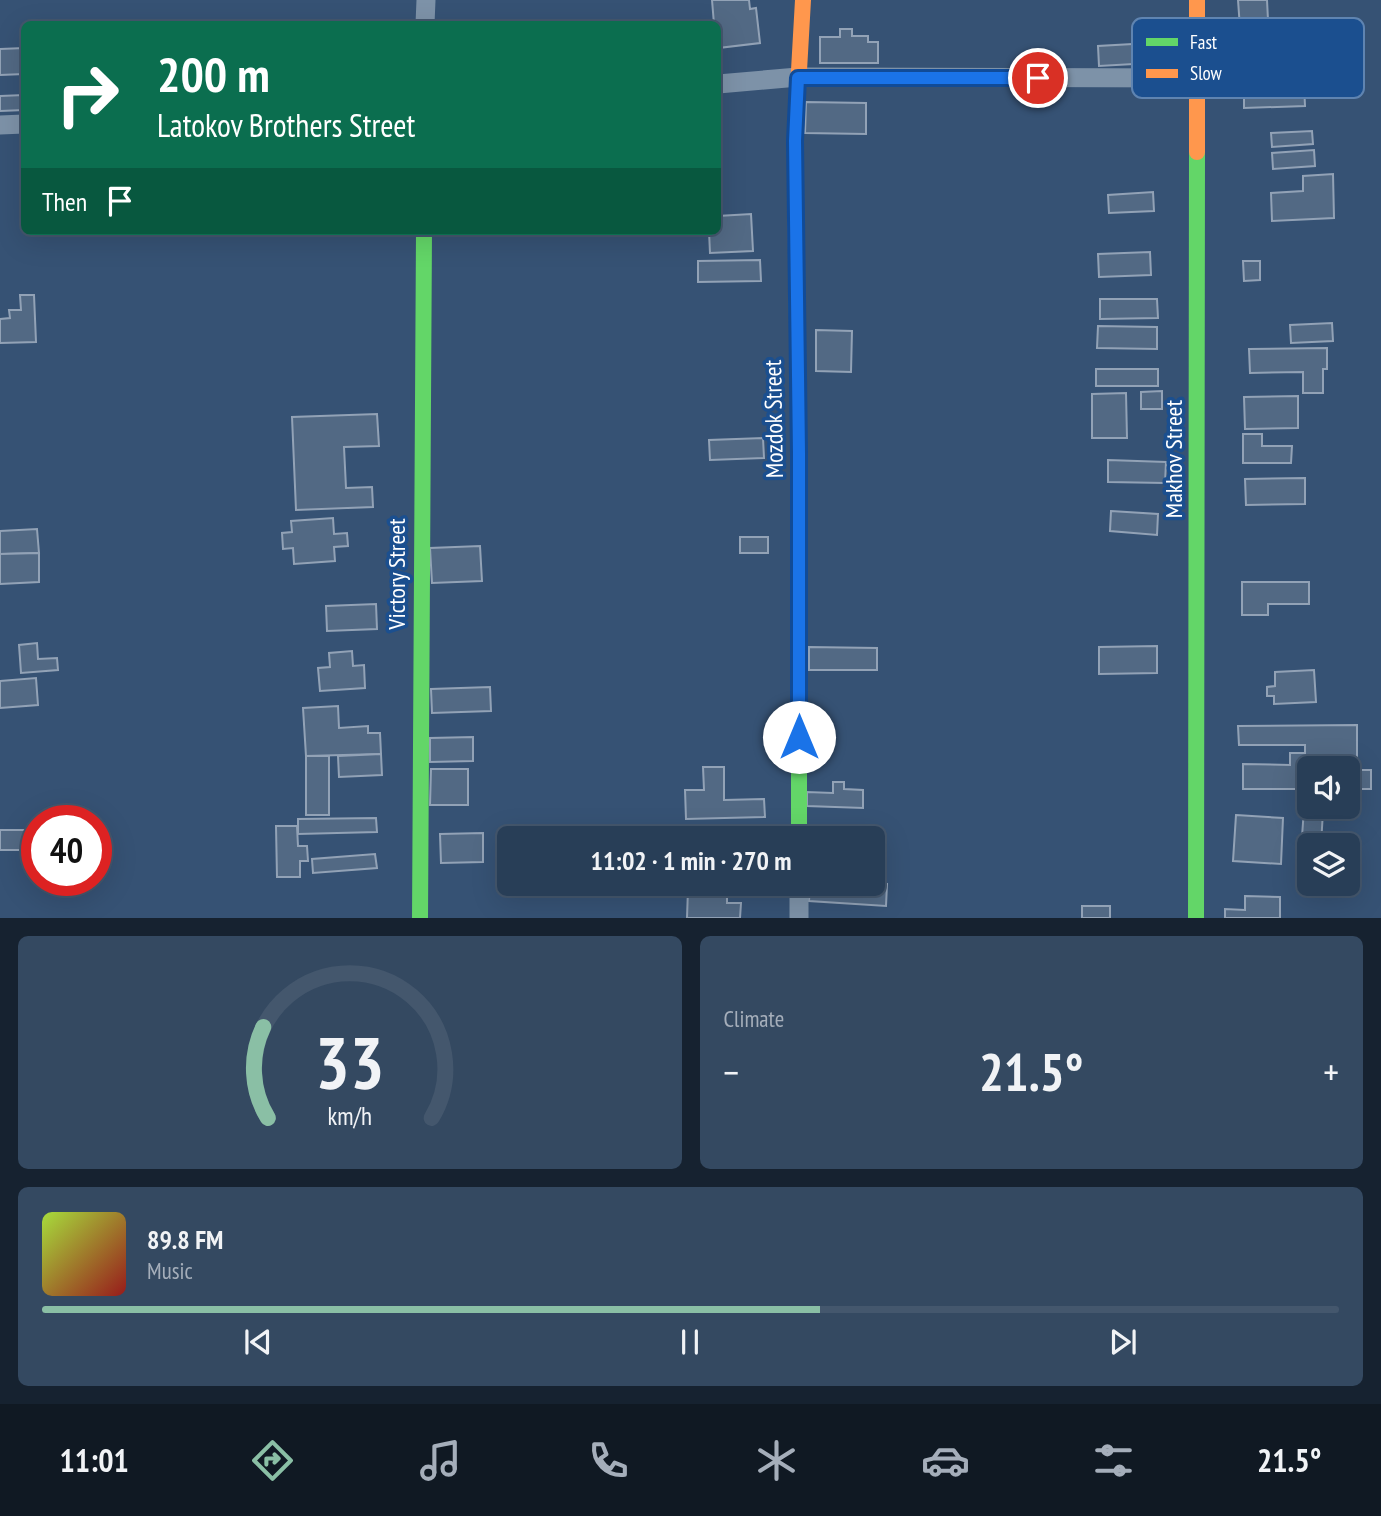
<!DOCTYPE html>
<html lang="en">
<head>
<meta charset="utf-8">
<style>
	body { margin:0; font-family:"PT Sans Narrow",sans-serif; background:#344961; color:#f1f3f6; height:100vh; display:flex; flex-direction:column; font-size:26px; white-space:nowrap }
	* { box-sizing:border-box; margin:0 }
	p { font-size:23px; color:#a5aeba }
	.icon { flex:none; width:38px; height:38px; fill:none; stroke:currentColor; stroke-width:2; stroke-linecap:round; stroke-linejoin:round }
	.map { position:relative; height:918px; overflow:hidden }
	.side { display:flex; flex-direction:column; gap:18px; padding:18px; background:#162230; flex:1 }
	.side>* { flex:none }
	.banner { position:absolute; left:21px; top:21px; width:700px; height:214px; border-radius:10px; box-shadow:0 7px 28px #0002,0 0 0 2px #44576d; background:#0b6e4f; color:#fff; overflow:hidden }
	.controls { position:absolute; left:1297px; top:756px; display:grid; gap:14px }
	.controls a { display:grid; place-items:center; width:63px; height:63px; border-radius:10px; background:#283e57; box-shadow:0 7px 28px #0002,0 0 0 2px #44576d; font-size:35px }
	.speed { position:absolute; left:21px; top:805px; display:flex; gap:14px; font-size:35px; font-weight:700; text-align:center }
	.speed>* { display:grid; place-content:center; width:91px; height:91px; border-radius:50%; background:#283e57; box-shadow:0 7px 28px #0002,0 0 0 2px #44576d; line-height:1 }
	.speed .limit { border:10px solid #d22; background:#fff; color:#111 }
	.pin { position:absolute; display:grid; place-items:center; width:60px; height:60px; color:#fff; margin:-30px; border:4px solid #fff; border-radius:50%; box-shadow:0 2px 7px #0007 }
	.me { position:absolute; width:77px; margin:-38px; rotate:0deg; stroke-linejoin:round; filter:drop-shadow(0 0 5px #0008) }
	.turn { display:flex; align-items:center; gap:24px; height:147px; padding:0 21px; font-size:32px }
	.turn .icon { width:91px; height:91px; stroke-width:2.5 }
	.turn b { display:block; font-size:49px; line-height:60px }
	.then { display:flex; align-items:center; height:66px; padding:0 21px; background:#0003; gap:14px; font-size:26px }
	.big { font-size:52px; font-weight:600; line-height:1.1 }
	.side .widget { flex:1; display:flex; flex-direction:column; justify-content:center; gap:10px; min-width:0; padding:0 24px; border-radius:10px; background:#344961 }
	.side .dial { align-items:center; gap:0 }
	.dial svg { height:182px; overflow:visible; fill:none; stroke:#44576d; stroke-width:7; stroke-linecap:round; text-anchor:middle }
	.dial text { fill:#f1f3f6; stroke:none }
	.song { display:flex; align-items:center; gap:21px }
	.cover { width:84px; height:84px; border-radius:10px; background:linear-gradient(135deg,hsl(80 70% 55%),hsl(0 70% 35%)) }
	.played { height:7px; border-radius:4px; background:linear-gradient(90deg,#8abfa5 60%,#44576d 60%) }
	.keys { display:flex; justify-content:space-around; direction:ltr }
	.heat { display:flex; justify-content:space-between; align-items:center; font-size:38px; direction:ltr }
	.side .tiles { flex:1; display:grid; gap:18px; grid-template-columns:1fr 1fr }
	.widget:last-child { grid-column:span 2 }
	.trip { position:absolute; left:497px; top:826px; width:388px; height:70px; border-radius:10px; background:#283e57; box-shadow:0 7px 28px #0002,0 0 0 2px #44576d; font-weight:600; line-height:70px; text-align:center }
	.tabs { display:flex; height:112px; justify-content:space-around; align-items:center; background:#101923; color:#a5aeba }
	.tabs .icon { width:49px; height:49px }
	.tabs .selected { color:#8abfa5 }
	.tabs b { font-size:32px; color:#f1f3f6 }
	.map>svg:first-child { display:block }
	.building { fill:#526984; stroke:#92a2b6; stroke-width:2 }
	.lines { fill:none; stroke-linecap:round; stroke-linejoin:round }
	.street { stroke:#7d92a8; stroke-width:19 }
	.fast { stroke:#63d668; stroke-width:16 }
	.slow { stroke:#ff974d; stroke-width:16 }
	.route-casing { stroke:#114b97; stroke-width:18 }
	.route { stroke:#1a73e8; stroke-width:12 }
	.labels { text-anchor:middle; stroke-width:7; stroke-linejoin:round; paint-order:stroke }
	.street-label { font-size:24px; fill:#fff; stroke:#1b4f8f }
	.key { fill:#1b4f8f; stroke:#5f84b1; stroke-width:2 }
	.key-label { font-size:19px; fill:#fff }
</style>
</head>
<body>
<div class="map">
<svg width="1381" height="918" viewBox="0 0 1381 918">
	<rect width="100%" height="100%" fill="#365274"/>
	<g class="building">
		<path d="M712,0H749L750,9L756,8L760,43L718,48V24H714Z"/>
		<path d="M1238,0H1267L1269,40L1241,42Z"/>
		<path d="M840,29H852V36H868V42H878V63H820V37H840Z"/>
		<path d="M1168,42L1169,62L1099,66L1098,46Z"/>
		<path d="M24,48V74L0,75V49Z"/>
		<path d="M1304,83L1305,106L1244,108V85Z"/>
		<path d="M24,95V110L0,111V96Z"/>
		<path d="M806,102L866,103V134L805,133Z"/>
		<path d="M1312,131L1313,144L1272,147L1271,133Z"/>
		<path d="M1314,150L1315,166L1273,169L1272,153Z"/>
		<path d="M1333,174L1334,218L1272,221L1271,193L1303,191V176Z"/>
		<path d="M1153,192L1154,211L1109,213L1108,195Z"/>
		<path d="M751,214L753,251L710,253L709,231H718V216Z"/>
		<path d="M443,231H467V235H444Z"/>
		<path d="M1150,252L1151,275L1099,277L1098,254Z"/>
		<path d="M760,260L761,281L698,282V261Z"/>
		<path d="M1243,261H1260V280L1244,281Z"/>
		<path d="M20,295H34L36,342L0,343V319L10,318L9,310H21Z"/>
		<path d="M1100,299H1157L1158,318L1100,319Z"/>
		<path d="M1332,323L1333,341L1291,343L1290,325Z"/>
		<path d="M1098,326L1157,327V349L1097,348Z"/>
		<path d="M816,330L852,331L851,372L816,371Z"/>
		<path d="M1327,348V369H1323V393H1303V372L1250,373L1249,349Z"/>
		<rect x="1096" y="369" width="62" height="17"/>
		<path d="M1162,391V409H1141V392Z"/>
		<path d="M1126,393L1127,438H1092V394Z"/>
		<path d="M1298,396V428L1245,429L1244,397Z"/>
		<path d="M377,414L379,446L344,447L346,488L372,487L373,507L296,510L292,417Z"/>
		<path d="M1243,434H1262V446H1292L1291,463H1243Z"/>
		<path d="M763,438L764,458L710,460L709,440Z"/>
		<path d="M1108,460L1166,462L1165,483L1108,482Z"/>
		<path d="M1305,478V504L1246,505L1245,479Z"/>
		<path d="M1111,511L1158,514L1157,535L1110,531Z"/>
		<path d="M333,518L334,534L347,533L348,546L334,547L335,561L294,564L293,548L283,549L282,533L292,532L291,521Z"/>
		<path d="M37,529L39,553L0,554V531Z"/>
		<rect x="740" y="537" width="28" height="16"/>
		<path d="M480,546L482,581L432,583L430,548Z"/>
		<path d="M39,553V582L0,584V554Z"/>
		<path d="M1242,582H1309V604H1268V615H1242Z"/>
		<path d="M376,604L377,629L327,631L326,606Z"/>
		<path d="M37,643L38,659L57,658L58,670L21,673L19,645Z"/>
		<path d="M1157,646V673L1099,674V647Z"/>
		<path d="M809,647L877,648V670H809Z"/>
		<path d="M352,651L353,666L364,665L365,688L320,691L318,668L330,667L329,653Z"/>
		<path d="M1314,670L1316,702L1274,704V696H1267V687L1275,686V672Z"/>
		<path d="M36,678L38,705L0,708V681Z"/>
		<path d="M490,687L491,711L432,713L431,689Z"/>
		<path d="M338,706L339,728L368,726V733H380L381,754L306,756L303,708Z"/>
		<path d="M1357,725V770H1371V789H1348V768H1309V789H1243V764L1290,765V753H1305V745H1239L1238,726Z"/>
		<path d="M473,737V761L430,762V738Z"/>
		<path d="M381,754L382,775L339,777L338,756Z"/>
		<rect x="306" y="756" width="23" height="59"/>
		<path d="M703,767H724V800L764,799L765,817L686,819L685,790H704Z"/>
		<path d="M431,769H468V805H430Z"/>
		<path d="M833,782H844V789L863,790V808L807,806V792L833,793Z"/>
		<path d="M1304,809L1323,811L1321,845H1309V865L1300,864Z"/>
		<path d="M1236,815L1283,818L1281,864L1233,861Z"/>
		<path d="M376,818L377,832L298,834V819Z"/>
		<path d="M276,826H297L298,846H307L308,861H300V877H277Z"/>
		<rect x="0" y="830" width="37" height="20"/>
		<path d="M483,833V862L441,863L440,834Z"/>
		<path d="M375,854L377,868L313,873L312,859Z"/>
		<path d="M873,883L887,884L886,906L809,901L810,884Z"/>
		<path d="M688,889L727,890V903H741L740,918H687Z"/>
		<path d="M1245,896L1280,897V918H1225V909L1245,910Z"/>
		<rect x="1082" y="906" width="28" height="12"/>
	</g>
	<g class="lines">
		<g class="street">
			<path d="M425,24L426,0"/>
			<path d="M718,84L798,77L1197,78"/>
			<path d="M0,125L24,124"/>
			<path d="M799,884V918"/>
		</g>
		<g class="fast">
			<path d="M796,250L799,453V838"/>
			<path d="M420,918L424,231"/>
			<path d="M1196,918L1197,152"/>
		</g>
		<g class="slow">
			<path d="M1197,152V0"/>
			<path d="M796,250L795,141L803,0"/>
		</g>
	</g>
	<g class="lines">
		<defs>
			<path id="route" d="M799,737V453L795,141L798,78H1038"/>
		</defs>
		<use href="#route" class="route-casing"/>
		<use href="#route" class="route"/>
	</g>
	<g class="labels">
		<g class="street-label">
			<text transform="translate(774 419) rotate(-91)" y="8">Mozdok Street</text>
			<text transform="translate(1174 459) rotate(-90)" y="8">Makhov Street</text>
			<text transform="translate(397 574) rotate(-90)" y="8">Victory Street</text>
		</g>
	</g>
	<rect x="1132" y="18" width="232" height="80" rx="10" class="key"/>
	<rect x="1146" y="38" width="32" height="8" fill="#63d668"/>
	<rect x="1146" y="69" width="32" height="9" fill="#ff974d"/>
	<g class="key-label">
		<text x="1190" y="49">Fast</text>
		<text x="1190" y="80">Slow</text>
	</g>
</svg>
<div class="controls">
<a><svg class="icon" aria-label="sound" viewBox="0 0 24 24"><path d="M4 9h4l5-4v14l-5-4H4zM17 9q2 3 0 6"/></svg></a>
<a><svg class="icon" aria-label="layers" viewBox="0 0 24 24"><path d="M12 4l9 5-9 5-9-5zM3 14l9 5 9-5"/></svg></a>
</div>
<div class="speed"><div class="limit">40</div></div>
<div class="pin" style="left:1038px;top:78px;background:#d93025"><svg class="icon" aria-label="arrive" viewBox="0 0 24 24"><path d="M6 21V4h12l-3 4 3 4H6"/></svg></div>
<svg class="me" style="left:799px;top:737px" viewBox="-20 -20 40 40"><circle r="19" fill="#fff"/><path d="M0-13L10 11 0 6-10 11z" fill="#1a73e8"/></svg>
<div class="trip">11:02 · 1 min · 270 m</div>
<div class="banner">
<div class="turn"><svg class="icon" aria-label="right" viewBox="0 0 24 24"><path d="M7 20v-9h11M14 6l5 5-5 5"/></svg><div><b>200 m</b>Latokov Brothers Street</div></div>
<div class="then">Then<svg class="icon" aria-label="arrive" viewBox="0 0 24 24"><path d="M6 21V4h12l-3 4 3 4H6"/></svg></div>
</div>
</div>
<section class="side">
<div class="tiles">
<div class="widget dial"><svg viewBox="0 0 100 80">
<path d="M14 69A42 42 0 1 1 86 69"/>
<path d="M14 69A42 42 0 0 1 12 29" stroke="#8abfa5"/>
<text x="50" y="56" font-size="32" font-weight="700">33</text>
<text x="50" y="72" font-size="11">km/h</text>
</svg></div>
<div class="widget"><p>Climate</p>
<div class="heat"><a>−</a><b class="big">21.5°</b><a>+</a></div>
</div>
<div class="widget">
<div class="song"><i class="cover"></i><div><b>89.8 FM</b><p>Music</p></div></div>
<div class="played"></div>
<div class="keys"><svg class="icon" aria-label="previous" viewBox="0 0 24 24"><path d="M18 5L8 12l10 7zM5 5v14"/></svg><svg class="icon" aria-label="pause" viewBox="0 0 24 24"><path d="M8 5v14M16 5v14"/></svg><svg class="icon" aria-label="next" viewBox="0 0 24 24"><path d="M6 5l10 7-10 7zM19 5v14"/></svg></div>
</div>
</div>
</section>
<nav class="tabs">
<b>11:01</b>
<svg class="icon selected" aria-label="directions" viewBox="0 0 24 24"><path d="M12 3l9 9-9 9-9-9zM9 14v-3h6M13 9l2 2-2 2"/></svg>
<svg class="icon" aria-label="music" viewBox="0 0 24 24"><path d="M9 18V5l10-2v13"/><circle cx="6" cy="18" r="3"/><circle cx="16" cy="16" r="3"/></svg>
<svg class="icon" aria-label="phone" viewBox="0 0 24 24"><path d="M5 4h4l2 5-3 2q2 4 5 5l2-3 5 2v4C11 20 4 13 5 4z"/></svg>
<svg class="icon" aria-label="climate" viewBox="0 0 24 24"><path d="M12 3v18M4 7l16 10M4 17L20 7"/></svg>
<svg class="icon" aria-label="car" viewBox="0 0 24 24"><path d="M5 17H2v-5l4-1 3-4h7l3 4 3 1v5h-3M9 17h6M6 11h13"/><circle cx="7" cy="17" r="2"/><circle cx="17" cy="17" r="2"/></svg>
<svg class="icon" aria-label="filters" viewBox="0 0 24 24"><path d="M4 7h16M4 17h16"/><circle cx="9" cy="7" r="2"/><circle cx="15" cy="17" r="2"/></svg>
<b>21.5°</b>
</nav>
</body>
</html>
